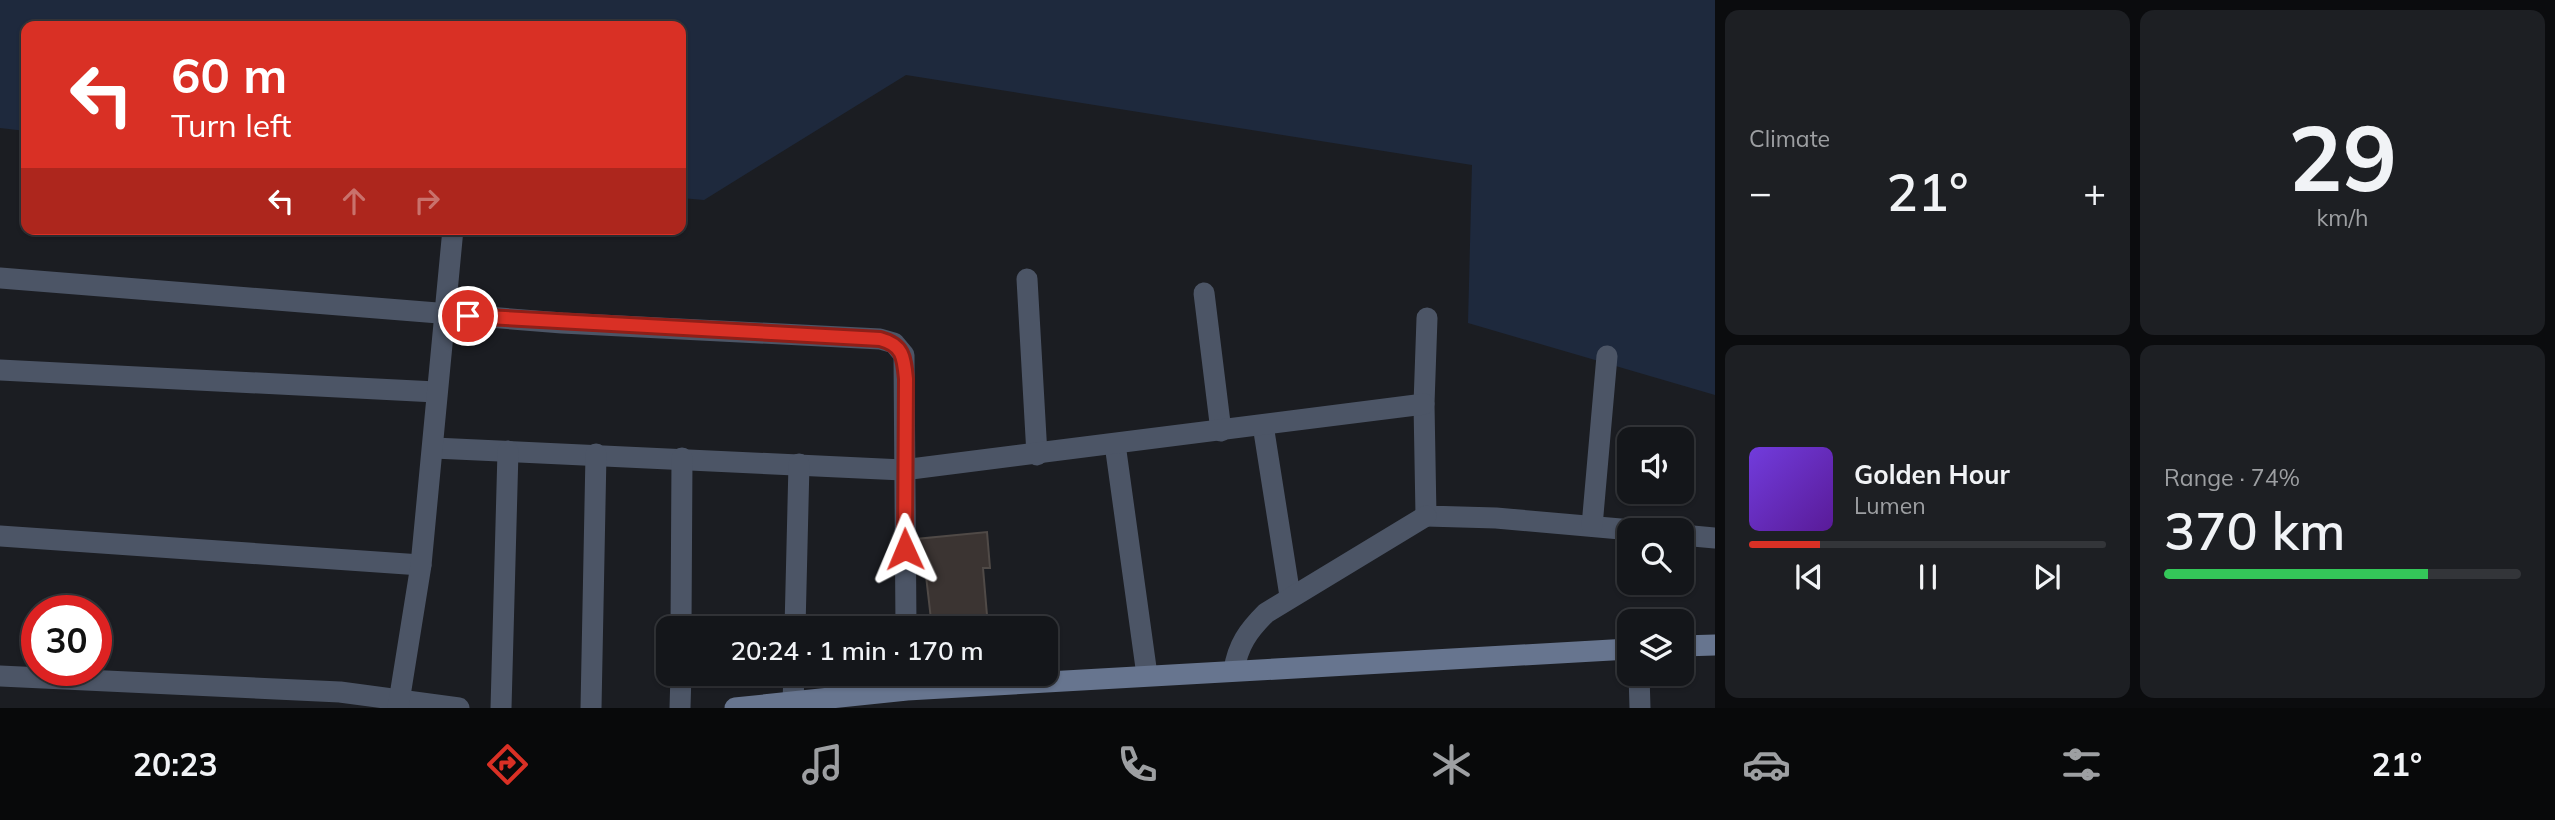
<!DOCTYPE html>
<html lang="en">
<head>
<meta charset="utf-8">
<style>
	body { margin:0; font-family:Mulish,sans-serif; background:#1d1f23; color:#f1f3f6; height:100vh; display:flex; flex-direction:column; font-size:26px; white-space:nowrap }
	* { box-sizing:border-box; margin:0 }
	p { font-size:23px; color:#9d9fa2 }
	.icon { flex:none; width:38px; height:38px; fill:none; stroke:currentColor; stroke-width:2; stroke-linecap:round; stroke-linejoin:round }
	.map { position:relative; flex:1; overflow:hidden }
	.sheet { display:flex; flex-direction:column; gap:10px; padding:10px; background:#0b0c0e; width:840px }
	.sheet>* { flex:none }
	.guide { position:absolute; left:21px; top:21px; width:665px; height:214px; border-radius:14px; box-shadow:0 2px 5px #0004,0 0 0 2px #333539; background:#d93025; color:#fff; overflow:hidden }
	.tools { position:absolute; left:1617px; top:427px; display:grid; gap:14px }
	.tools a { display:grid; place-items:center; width:77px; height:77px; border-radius:14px; background:#14161a; box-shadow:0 2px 5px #0004,0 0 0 2px #333539; font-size:35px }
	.speed { position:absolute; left:21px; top:595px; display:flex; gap:14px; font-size:35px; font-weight:700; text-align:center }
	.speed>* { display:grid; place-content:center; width:91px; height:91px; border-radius:50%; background:#14161a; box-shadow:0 2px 5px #0004,0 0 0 2px #333539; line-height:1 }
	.speed .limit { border:10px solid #d22; background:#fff; color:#111 }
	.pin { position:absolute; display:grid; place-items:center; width:60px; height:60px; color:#fff; margin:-30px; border:4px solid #fff; border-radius:50%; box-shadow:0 2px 7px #0007 }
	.me { position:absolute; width:77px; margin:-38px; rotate:359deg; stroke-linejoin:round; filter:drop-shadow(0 0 5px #0008) }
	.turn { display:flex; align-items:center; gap:24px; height:147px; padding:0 35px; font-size:32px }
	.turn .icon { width:91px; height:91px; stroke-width:2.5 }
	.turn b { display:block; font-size:49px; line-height:60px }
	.lanes { display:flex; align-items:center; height:66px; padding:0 35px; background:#0003; justify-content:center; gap:35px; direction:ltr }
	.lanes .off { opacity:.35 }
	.big { font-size:52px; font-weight:600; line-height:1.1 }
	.sheet .card { flex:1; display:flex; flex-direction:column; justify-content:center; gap:10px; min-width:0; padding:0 24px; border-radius:14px; background:#1d1f23 }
	.sheet .dial { align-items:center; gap:0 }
	.dial b { font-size:91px; line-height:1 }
	.song { display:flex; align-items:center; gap:21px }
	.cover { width:84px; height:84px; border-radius:10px; background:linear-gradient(135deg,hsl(260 70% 55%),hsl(270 70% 35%)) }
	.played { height:7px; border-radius:4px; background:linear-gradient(90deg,#d93025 20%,#333539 20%) }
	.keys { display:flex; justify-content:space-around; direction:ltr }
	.heat { display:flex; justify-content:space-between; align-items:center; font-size:38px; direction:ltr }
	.charge { height:10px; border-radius:5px; background:linear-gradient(90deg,#34c759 74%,#333539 0) }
	.sheet .tiles { flex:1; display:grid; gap:10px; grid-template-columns:repeat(2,1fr) }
	.trip { position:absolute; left:656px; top:616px; width:402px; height:70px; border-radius:14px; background:#14161a; box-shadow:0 2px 5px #0004,0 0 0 2px #333539; font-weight:600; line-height:70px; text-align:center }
	.tab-bar { display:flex; height:112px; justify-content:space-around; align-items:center; background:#08090a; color:#9d9fa2 }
	.tab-bar .icon { width:49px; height:49px }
	.tab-bar .current { color:#d93025 }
	.tab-bar b { font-size:32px; color:#f1f3f6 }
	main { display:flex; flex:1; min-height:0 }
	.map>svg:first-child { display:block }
	.green { fill:#1e293d }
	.building { fill:#3b3432; stroke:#504a47; stroke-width:2 }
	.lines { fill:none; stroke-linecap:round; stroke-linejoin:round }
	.minor { stroke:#4c5566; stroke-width:21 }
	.secondary { stroke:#67758f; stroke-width:21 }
	.route-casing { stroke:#8d1f18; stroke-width:18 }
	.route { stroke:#d93025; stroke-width:12 }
</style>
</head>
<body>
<main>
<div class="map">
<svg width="1715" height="708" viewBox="0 0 1715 708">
	<rect width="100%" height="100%" fill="#1b1d22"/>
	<path class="green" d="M0,0H1715V395L1468,323L1472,165L906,75L704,200L681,198V26H26V131L0,128Z"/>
	<path class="building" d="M987,532L990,568H983L988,627L995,628H932L925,567L919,568L916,539Z"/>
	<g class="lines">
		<g class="minor">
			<path d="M0,278L562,323L880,339L894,343L904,355L906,628"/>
			<path d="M1027,279L1037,455"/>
			<path d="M1204,293L1221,431"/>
			<path d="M1427,318L1424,404L1426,516L1496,518L1632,530"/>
			<path d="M0,370L436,392"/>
			<path d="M1263,425L1290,596"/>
			<path d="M1115,444L1147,675"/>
			<path d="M434,448L903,470L1424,404"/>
			<path d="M1592,526L1607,356"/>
			<path d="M1682,535L1715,538"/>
			<path d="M0,536L421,565"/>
			<path d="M681,628L682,458"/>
			<path d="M795,628L799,464"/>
			<path d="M1234,670C1238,645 1248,631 1266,613L1426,516"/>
			<path d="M1639,674L1640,708"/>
			<path d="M0,676L340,692L459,708"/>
			<path d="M793,701L794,674"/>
			<path d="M398,708L421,565L453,229"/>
			<path d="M501,708L508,451"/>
			<path d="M591,708L596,454"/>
			<path d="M680,708L681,674"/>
		</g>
		<g class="secondary">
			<path d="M1682,646L1715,645"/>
			<path d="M735,708L907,690L1629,649"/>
		</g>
	</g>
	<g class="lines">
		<defs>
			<path id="route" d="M468,316L880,339C903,345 904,357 906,379L905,549"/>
		</defs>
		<use href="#route" class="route-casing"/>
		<use href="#route" class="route"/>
	</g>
</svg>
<div class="tools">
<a><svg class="icon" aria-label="sound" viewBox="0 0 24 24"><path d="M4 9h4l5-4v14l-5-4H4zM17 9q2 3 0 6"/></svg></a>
<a><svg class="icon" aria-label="search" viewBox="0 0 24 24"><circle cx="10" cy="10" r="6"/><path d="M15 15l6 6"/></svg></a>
<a><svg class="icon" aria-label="layers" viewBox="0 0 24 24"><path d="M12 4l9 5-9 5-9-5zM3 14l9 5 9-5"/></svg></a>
</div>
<div class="speed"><div class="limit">30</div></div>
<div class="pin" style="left:468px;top:316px;background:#d93025"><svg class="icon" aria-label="arrive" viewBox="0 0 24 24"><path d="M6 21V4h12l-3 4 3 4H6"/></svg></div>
<svg class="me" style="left:905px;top:549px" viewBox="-20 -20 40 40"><path d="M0-17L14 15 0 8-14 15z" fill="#d93025" stroke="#fff" stroke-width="4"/></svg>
<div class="trip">20:24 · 1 min · 170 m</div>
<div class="guide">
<div class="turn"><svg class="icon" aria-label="left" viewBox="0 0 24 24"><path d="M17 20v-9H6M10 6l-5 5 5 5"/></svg><div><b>60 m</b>Turn left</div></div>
<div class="lanes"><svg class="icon" aria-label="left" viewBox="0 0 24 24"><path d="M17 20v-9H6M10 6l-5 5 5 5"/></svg><svg class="icon off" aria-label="ahead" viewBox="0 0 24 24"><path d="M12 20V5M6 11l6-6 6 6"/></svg><svg class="icon off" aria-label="right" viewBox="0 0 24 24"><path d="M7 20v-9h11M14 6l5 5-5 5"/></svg></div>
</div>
</div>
<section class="sheet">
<div class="tiles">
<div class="card"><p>Climate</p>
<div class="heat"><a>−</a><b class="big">21°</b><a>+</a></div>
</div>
<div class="card dial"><b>29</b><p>km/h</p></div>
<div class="card">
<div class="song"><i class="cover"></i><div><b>Golden Hour</b><p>Lumen</p></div></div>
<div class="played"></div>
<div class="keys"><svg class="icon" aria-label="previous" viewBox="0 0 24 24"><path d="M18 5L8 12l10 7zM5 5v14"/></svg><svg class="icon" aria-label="pause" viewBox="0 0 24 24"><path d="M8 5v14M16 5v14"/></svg><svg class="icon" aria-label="next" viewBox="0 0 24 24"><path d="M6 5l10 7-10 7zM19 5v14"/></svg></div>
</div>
<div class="card"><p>Range · 74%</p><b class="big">370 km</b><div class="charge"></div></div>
</div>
</section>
</main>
<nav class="tab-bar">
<b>20:23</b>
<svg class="icon current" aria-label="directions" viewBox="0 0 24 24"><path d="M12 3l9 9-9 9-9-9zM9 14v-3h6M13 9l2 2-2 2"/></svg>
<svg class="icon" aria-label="music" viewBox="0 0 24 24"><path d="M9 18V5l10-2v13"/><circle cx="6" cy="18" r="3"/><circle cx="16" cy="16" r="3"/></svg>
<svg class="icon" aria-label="phone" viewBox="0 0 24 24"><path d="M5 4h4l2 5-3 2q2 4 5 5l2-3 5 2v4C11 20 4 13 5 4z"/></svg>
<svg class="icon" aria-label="climate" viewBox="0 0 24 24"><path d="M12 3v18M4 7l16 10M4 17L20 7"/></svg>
<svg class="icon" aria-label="car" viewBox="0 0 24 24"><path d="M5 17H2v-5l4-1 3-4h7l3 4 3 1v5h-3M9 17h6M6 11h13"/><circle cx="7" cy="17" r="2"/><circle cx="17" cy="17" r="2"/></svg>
<svg class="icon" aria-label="filters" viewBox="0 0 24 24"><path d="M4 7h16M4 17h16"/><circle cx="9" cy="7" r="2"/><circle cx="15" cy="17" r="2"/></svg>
<b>21°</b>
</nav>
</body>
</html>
